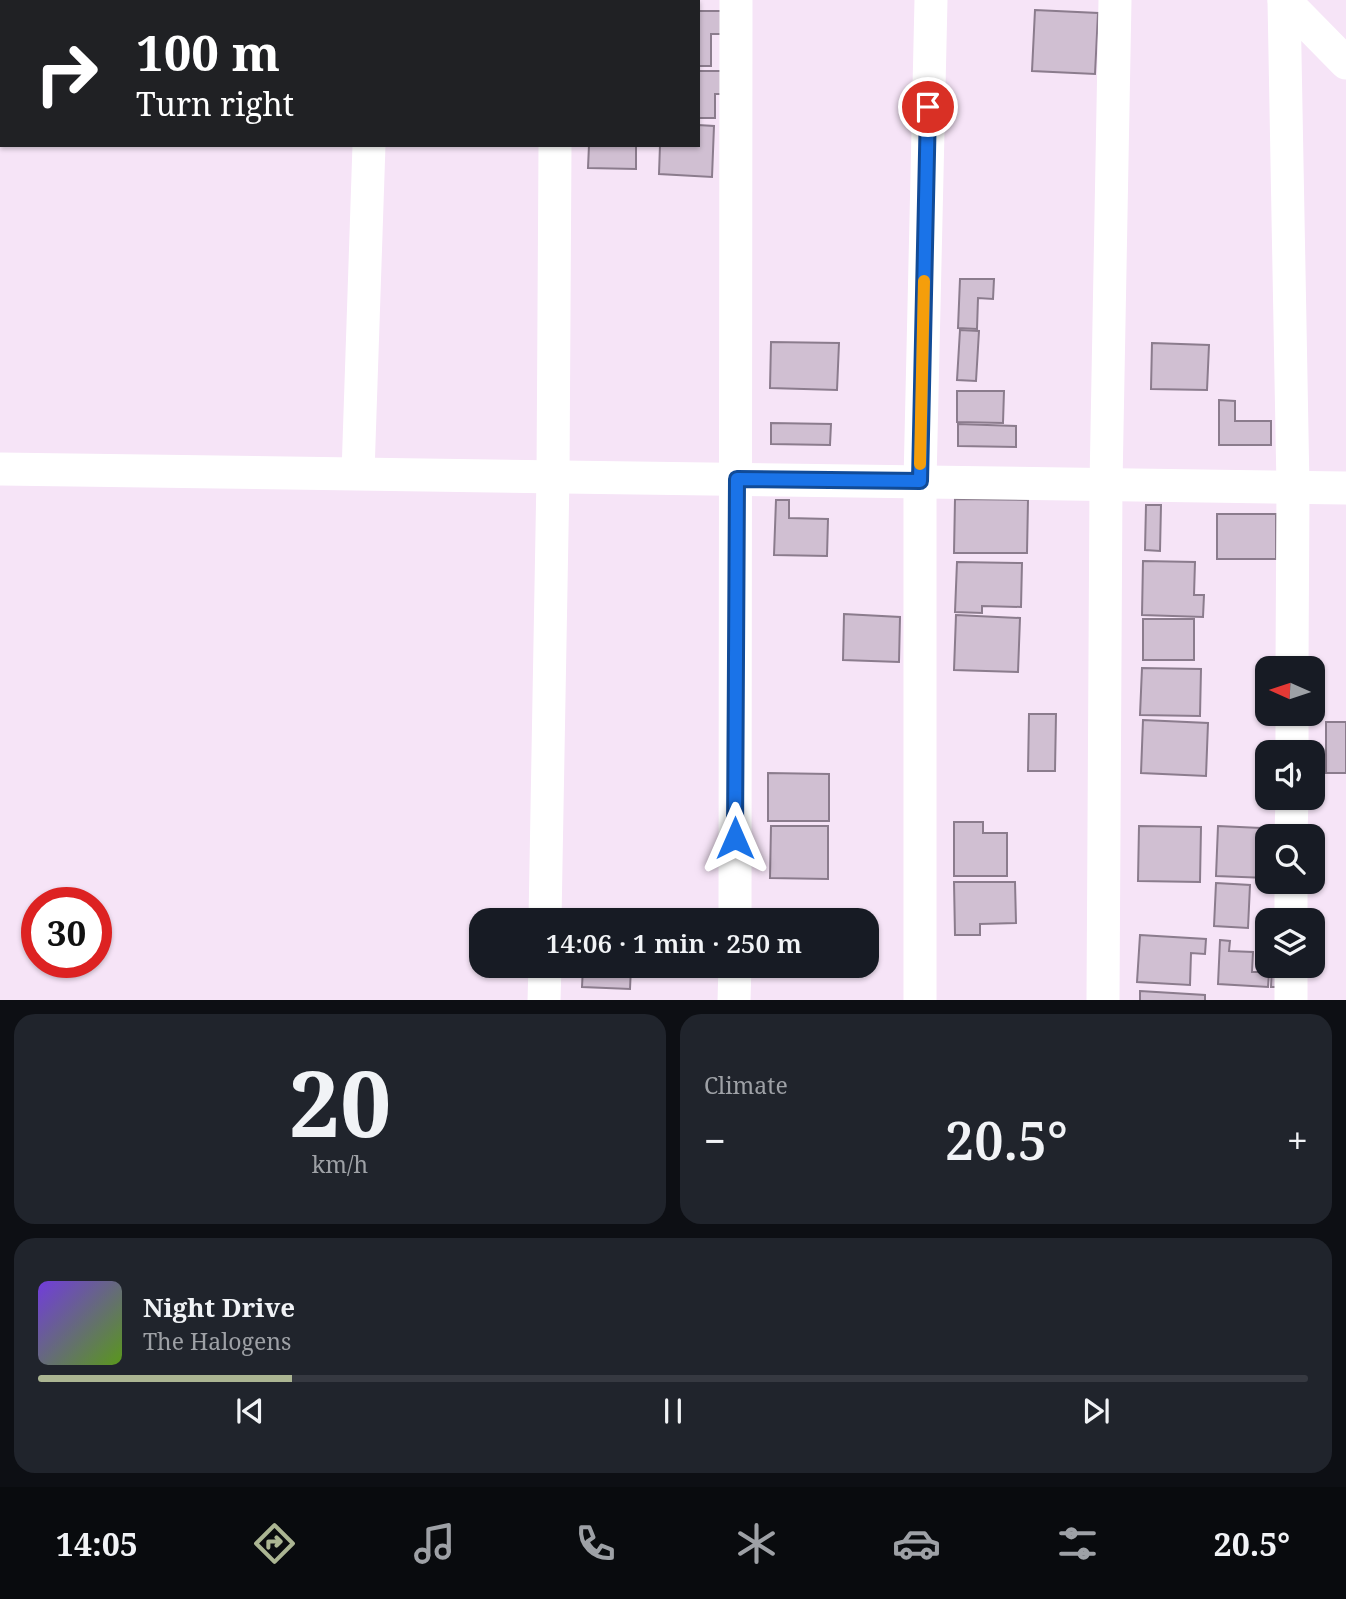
<!DOCTYPE html>
<html lang="en">
<head>
<meta charset="utf-8">
<style>
	body { margin:0; font-family:"Noto Serif",serif; background:#20242c; color:#f1f3f6; height:100vh; display:flex; flex-direction:column; font-size:26px; white-space:nowrap }
	* { box-sizing:border-box; margin:0 }
	p { font-size:23px; color:#9ea1a6 }
	.icon { flex:none; width:38px; height:38px; fill:none; stroke:currentColor; stroke-width:2; stroke-linecap:round; stroke-linejoin:round }
	.map { position:relative; height:1000px; overflow:hidden }
	.drawer { display:flex; flex-direction:column; gap:14px; padding:14px; background:#0d0f14; flex:1 }
	.drawer>* { flex:none }
	.hud { position:absolute; left:0px; top:0px; width:700px; height:147px; box-shadow:0 2px 5px #0004; background:#202124; color:#fff; overflow:hidden }
	.needle { width:46px; rotate:273deg }
	.tools { position:absolute; left:1255px; top:656px; display:grid; gap:14px }
	.tools a { display:grid; place-items:center; width:70px; height:70px; border-radius:14px; background:#171b24; box-shadow:0 2px 5px #0004; font-size:35px }
	.speed { position:absolute; left:21px; top:887px; display:flex; gap:14px; font-size:35px; font-weight:700; text-align:center }
	.speed>* { display:grid; place-content:center; width:91px; height:91px; border-radius:50%; background:#171b24; box-shadow:0 2px 5px #0004; line-height:1 }
	.speed .limit { border:10px solid #d22; background:#fff; color:#111 }
	.pin { position:absolute; display:grid; place-items:center; width:60px; height:60px; color:#fff; margin:-30px; border:4px solid #fff; border-radius:50%; box-shadow:0 2px 7px #0007 }
	.me { position:absolute; width:77px; margin:-38px; rotate:0deg; stroke-linejoin:round; filter:drop-shadow(0 0 5px #0008) }
	.turn { display:flex; align-items:center; gap:24px; height:147px; padding:0 21px; font-size:32px }
	.turn .icon { width:91px; height:91px; stroke-width:2.5 }
	.turn b { display:block; font-size:49px; line-height:60px }
	.big { font-size:52px; font-weight:600; line-height:1.1 }
	.drawer .card { flex:1; display:flex; flex-direction:column; justify-content:center; gap:10px; min-width:0; padding:0 24px; border-radius:21px; background:#20242c }
	.drawer .dial { align-items:center; gap:0 }
	.dial b { font-size:91px; line-height:1 }
	.song { display:flex; align-items:center; gap:21px }
	.cover { width:84px; height:84px; border-radius:10px; background:linear-gradient(135deg,hsl(260 70% 55%),hsl(90 70% 35%)) }
	.played { height:7px; border-radius:4px; background:linear-gradient(90deg,#abb592 20%,#363941 20%) }
	.keys { display:flex; justify-content:space-around; direction:ltr }
	.heat { display:flex; justify-content:space-between; align-items:center; font-size:38px; direction:ltr }
	.drawer .tiles { flex:1; display:grid; gap:14px; grid-template-columns:1fr 1fr }
	.card:last-child { grid-column:span 2 }
	.trip { position:absolute; left:469px; top:908px; width:410px; height:70px; border-radius:21px; background:#171b24; box-shadow:0 2px 5px #0004; font-weight:600; line-height:70px; text-align:center }
	.menu { display:flex; height:112px; justify-content:space-around; align-items:center; background:#090b0e; color:#9ea1a6 }
	.menu .icon { width:49px; height:49px }
	.menu .selected { color:#abb592 }
	.menu b { font-size:32px; color:#f1f3f6 }
	.map>svg:first-child { display:block }
	.building { fill:#d0bfd2; stroke:#8b7c8d; stroke-width:2 }
	.lines { fill:none; stroke-linecap:round; stroke-linejoin:round }
	.minor { stroke:#fff; stroke-width:33 }
	.route-casing { stroke:#114b97; stroke-width:18 }
	.route { stroke:#1a73e8; stroke-width:12 }
	.slow { stroke:#f59e0b; stroke-width:12 }
</style>
</head>
<body>
<div class="map">
<svg width="1346" height="1001" viewBox="0 0 1346 1001">
	<rect width="100%" height="100%" fill="#f6e4f7"/>
	<g class="building">
		<path d="M1035,10L1098,13L1095,74L1032,71Z"/>
		<path d="M698,11H728V34H711V66H698Z"/>
		<path d="M698,71H732V94H715V118H698Z"/>
		<path d="M698,125L714,126L712,177L659,174L660,145H698Z"/>
		<path d="M589,145H636V169L588,168Z"/>
		<path d="M960,279H994L993,299L978,298L977,329L958,328Z"/>
		<path d="M960,330L979,331L976,381L957,380Z"/>
		<path d="M771,342L839,343L837,390L770,388Z"/>
		<path d="M1152,343L1209,345L1207,390L1151,389Z"/>
		<path d="M957,391H1004L1003,423L957,422Z"/>
		<path d="M1219,400L1235,401V421H1271V445H1219Z"/>
		<path d="M771,423L831,424L830,445L771,444Z"/>
		<path d="M958,424L1016,426V447L958,446Z"/>
		<path d="M955,499L1028,500L1027,553H954Z"/>
		<path d="M776,500H789V518L828,519L827,556L774,555Z"/>
		<path d="M1146,505H1161L1160,551L1145,550Z"/>
		<rect x="1217" y="514" width="59" height="45"/>
		<path d="M1143,561L1195,562L1194,595H1204L1203,617L1142,615Z"/>
		<path d="M957,562L1022,563L1021,607L982,606V613L955,612Z"/>
		<path d="M844,614L900,617L899,662L843,660Z"/>
		<path d="M956,615L1020,618L1018,672L954,670Z"/>
		<rect x="1143" y="619" width="51" height="41"/>
		<path d="M1142,668L1201,669L1200,716L1140,715Z"/>
		<path d="M1029,714H1056L1055,771H1028Z"/>
		<path d="M1143,720L1208,723L1206,776L1141,773Z"/>
		<rect x="1326" y="722" width="20" height="51"/>
		<path d="M768,773L829,774V821H768Z"/>
		<path d="M954,822H983V833H1007V876H954Z"/>
		<path d="M771,826H828V879L770,878Z"/>
		<path d="M1139,826L1201,827L1200,882L1138,881Z"/>
		<path d="M1218,826L1285,829V836H1267V878L1216,876Z"/>
		<path d="M954,882H1015L1016,923L980,924V935H955Z"/>
		<path d="M1216,883L1250,885L1248,928L1214,926Z"/>
		<path d="M1140,935L1206,939L1205,954L1191,953L1190,985L1137,982Z"/>
		<path d="M1220,940L1230,941L1229,951L1253,952L1252,972H1269L1268,987L1218,984Z"/>
		<path d="M583,966H631L630,989L582,987Z"/>
		<path d="M1272,966H1285L1284,987H1271Z"/>
		<path d="M1140,991L1205,995V1001H1140Z"/>
	</g>
	<g class="lines">
		<g class="minor">
			<path d="M1284,0L1293,487L1292,668"/>
			<path d="M1284,0L1346,63"/>
			<path d="M374,2V0"/>
			<path d="M556,2V0"/>
			<path d="M0,469L1346,488"/>
			<path d="M358,473L369,145"/>
			<path d="M1292,752V714"/>
			<path d="M1291,836L1292,798"/>
			<path d="M545,920L553,476L555,145"/>
			<path d="M735,920L736,0"/>
			<path d="M1291,920V882"/>
			<path d="M544,1001L545,966"/>
			<path d="M734,1001L735,966"/>
			<path d="M920,1001V481L931,0"/>
			<path d="M1103,1001L1106,484L1115,0"/>
			<path d="M1291,1001V966"/>
		</g>
	</g>
	<g class="lines">
		<defs>
			<path id="route" d="M735,838L737,479L920,481L928,107"/>
		</defs>
		<use href="#route" class="route-casing"/>
		<use href="#route" class="route"/>
		<path class="slow" d="M920,464L924,281"/>
	</g>
</svg>
<div class="tools">
<a><svg class="needle" viewBox="-14 -14 28 28"><path d="M0-13l5 13h-10z" fill="#e53935"/><path d="M0 13l5-13h-10z" fill="#9ea1a6"/></svg></a>
<a><svg class="icon" aria-label="sound" viewBox="0 0 24 24"><path d="M4 9h4l5-4v14l-5-4H4zM17 9q2 3 0 6"/></svg></a>
<a><svg class="icon" aria-label="search" viewBox="0 0 24 24"><circle cx="10" cy="10" r="6"/><path d="M15 15l6 6"/></svg></a>
<a><svg class="icon" aria-label="layers" viewBox="0 0 24 24"><path d="M12 4l9 5-9 5-9-5zM3 14l9 5 9-5"/></svg></a>
</div>
<div class="speed"><div class="limit">30</div></div>
<div class="pin" style="left:928px;top:107px;background:#d93025"><svg class="icon" aria-label="arrive" viewBox="0 0 24 24"><path d="M6 21V4h12l-3 4 3 4H6"/></svg></div>
<svg class="me" style="left:735px;top:838px" viewBox="-20 -20 40 40"><path d="M0-17L14 15 0 8-14 15z" fill="#1a73e8" stroke="#fff" stroke-width="4"/></svg>
<div class="trip">14:06 · 1 min · 250 m</div>
<div class="hud">
<div class="turn"><svg class="icon" aria-label="right" viewBox="0 0 24 24"><path d="M7 20v-9h11M14 6l5 5-5 5"/></svg><div><b>100 m</b>Turn right</div></div>
</div>
</div>
<section class="drawer">
<div class="tiles">
<div class="card dial"><b>20</b><p>km/h</p></div>
<div class="card"><p>Climate</p>
<div class="heat"><a>−</a><b class="big">20.5°</b><a>+</a></div>
</div>
<div class="card">
<div class="song"><i class="cover"></i><div><b>Night Drive</b><p>The Halogens</p></div></div>
<div class="played"></div>
<div class="keys"><svg class="icon" aria-label="previous" viewBox="0 0 24 24"><path d="M18 5L8 12l10 7zM5 5v14"/></svg><svg class="icon" aria-label="pause" viewBox="0 0 24 24"><path d="M8 5v14M16 5v14"/></svg><svg class="icon" aria-label="next" viewBox="0 0 24 24"><path d="M6 5l10 7-10 7zM19 5v14"/></svg></div>
</div>
</div>
</section>
<nav class="menu">
<b>14:05</b>
<svg class="icon selected" aria-label="directions" viewBox="0 0 24 24"><path d="M12 3l9 9-9 9-9-9zM9 14v-3h6M13 9l2 2-2 2"/></svg>
<svg class="icon" aria-label="music" viewBox="0 0 24 24"><path d="M9 18V5l10-2v13"/><circle cx="6" cy="18" r="3"/><circle cx="16" cy="16" r="3"/></svg>
<svg class="icon" aria-label="phone" viewBox="0 0 24 24"><path d="M5 4h4l2 5-3 2q2 4 5 5l2-3 5 2v4C11 20 4 13 5 4z"/></svg>
<svg class="icon" aria-label="climate" viewBox="0 0 24 24"><path d="M12 3v18M4 7l16 10M4 17L20 7"/></svg>
<svg class="icon" aria-label="car" viewBox="0 0 24 24"><path d="M5 17H2v-5l4-1 3-4h7l3 4 3 1v5h-3M9 17h6M6 11h13"/><circle cx="7" cy="17" r="2"/><circle cx="17" cy="17" r="2"/></svg>
<svg class="icon" aria-label="filters" viewBox="0 0 24 24"><path d="M4 7h16M4 17h16"/><circle cx="9" cy="7" r="2"/><circle cx="15" cy="17" r="2"/></svg>
<b>20.5°</b>
</nav>
</body>
</html>
